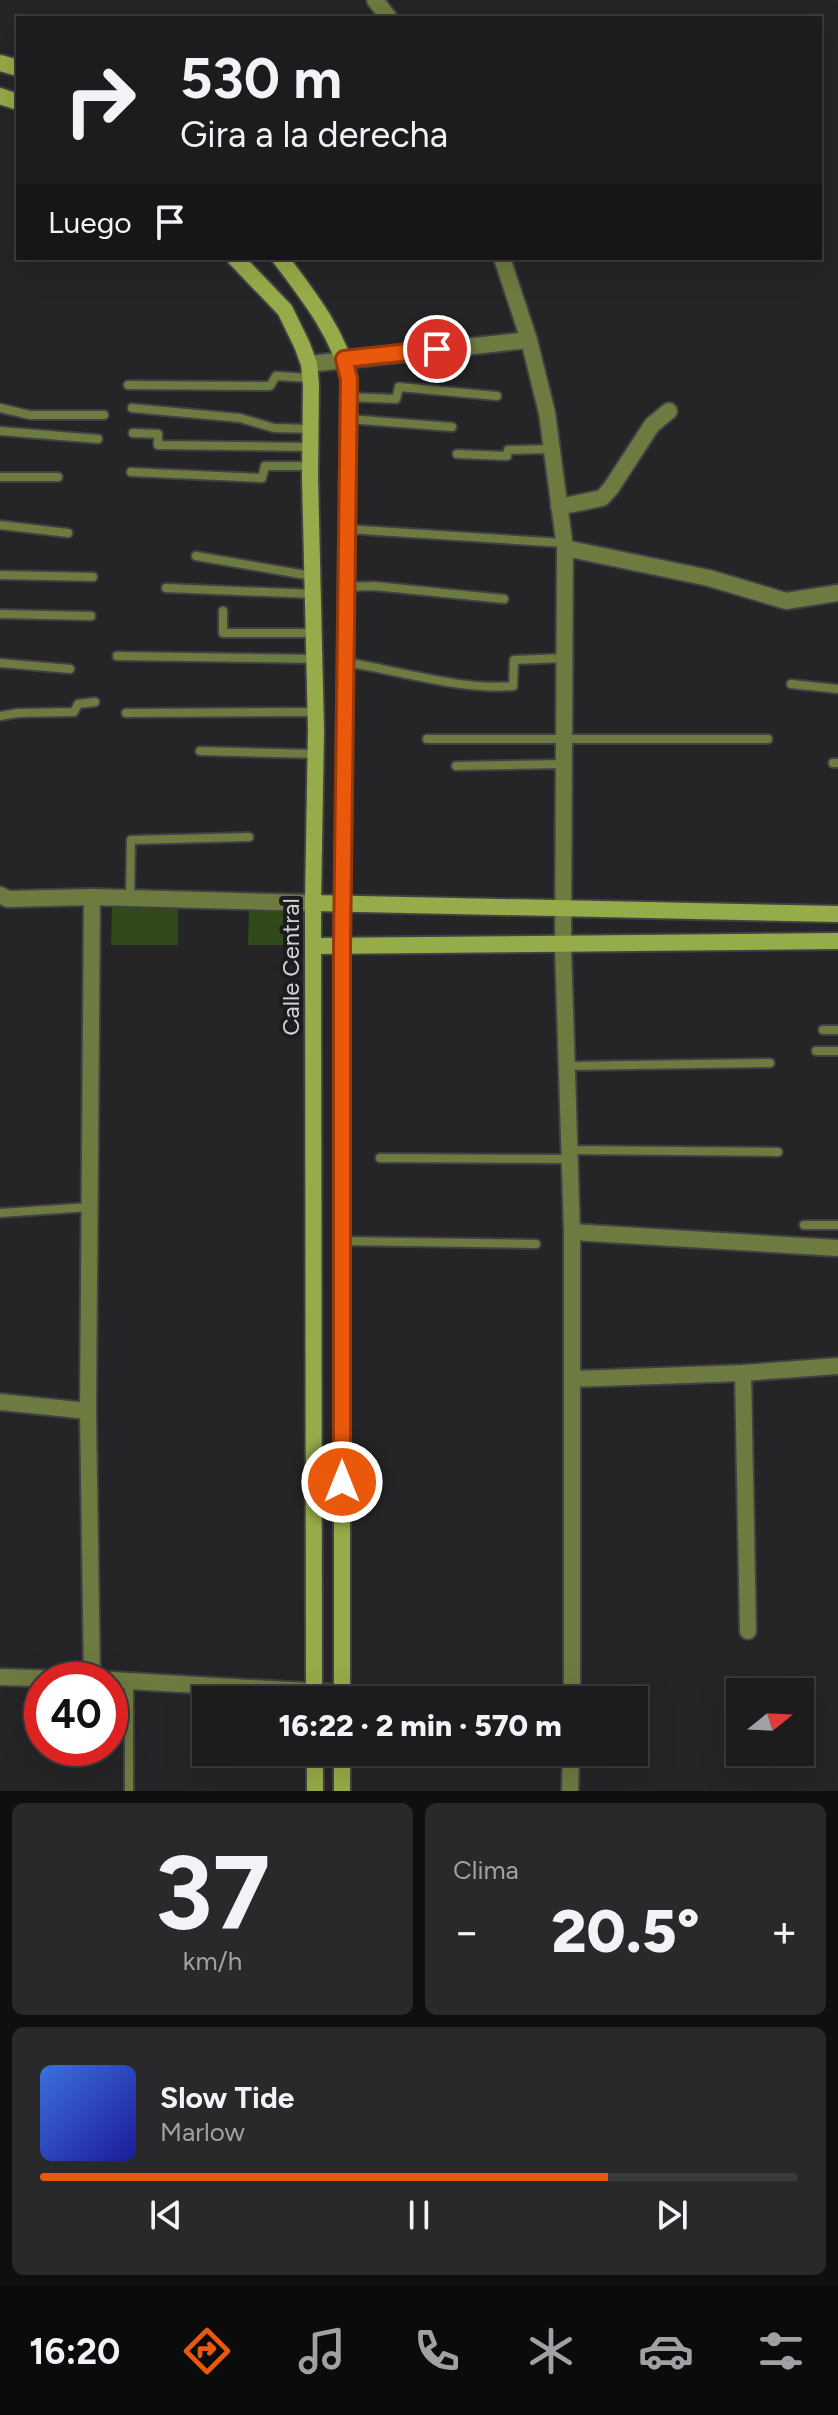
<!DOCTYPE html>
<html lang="es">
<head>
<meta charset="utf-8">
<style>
	body { margin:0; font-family:Figtree,sans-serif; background:#29292b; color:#f1f3f6; height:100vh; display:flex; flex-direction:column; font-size:30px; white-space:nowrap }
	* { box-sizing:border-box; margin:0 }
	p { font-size:26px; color:#a0a1a4 }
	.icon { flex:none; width:44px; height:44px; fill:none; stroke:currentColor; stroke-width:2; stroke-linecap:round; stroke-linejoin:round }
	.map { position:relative; height:1791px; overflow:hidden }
	.side { display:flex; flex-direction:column; gap:12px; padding:12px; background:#0f0f10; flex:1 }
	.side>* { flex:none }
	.top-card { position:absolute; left:16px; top:16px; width:806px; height:244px; border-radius:0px; box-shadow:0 8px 32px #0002,0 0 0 2px #3a3a3c; background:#1c1c1e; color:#f1f3f6; overflow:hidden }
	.needle { width:52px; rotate:72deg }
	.controls { position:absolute; left:726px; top:1678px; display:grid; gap:16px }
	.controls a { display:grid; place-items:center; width:88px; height:88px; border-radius:0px; background:#1c1c1e; box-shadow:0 8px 32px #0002,0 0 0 2px #3a3a3c; font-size:40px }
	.speed { position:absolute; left:24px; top:1662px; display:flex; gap:16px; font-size:40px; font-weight:700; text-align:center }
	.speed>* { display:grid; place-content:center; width:104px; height:104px; border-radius:50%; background:#1c1c1e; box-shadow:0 8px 32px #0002,0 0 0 2px #3a3a3c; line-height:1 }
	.speed .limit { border:12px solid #d22; background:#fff; color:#111 }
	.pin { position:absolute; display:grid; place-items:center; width:68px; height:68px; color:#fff; margin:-34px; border:4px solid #fff; border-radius:50%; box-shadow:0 2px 8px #0007 }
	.me { position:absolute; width:88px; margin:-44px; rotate:0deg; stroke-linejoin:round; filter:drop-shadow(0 0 6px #0008) }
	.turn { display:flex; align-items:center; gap:28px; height:168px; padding:0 32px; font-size:36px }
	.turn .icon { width:104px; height:104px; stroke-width:2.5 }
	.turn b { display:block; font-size:56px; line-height:68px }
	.then { display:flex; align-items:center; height:76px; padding:0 32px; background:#0003; gap:16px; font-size:30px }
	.big { font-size:60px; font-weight:800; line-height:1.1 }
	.side .tile { flex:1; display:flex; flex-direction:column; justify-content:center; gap:12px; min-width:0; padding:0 28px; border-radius:12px; background:#29292b }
	.side .dial { align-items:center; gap:0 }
	.dial b { font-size:104px; line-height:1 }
	.song { display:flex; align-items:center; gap:24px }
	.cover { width:96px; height:96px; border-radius:12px; background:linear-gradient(135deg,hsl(220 70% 55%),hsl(240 70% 35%)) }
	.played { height:8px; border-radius:4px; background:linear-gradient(90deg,#ea580c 75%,#3a3a3c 75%) }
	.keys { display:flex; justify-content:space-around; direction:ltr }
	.heat { display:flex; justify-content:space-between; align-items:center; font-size:44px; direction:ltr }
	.side .tiles { flex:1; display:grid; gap:12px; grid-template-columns:1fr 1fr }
	.tile:last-child { grid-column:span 2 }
	.trip { position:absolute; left:192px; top:1686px; width:456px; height:80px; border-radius:0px; background:#1c1c1e; box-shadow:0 8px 32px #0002,0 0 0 2px #3a3a3c; font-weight:800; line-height:80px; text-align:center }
	.tabs { display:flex; height:128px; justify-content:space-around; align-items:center; background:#0b0b0c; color:#a0a1a4 }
	.tabs .icon { width:56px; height:56px }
	.tabs .active { color:#ea580c }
	.tabs b { font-size:36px; color:#f1f3f6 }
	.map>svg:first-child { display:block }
	.green { fill:#304a1b }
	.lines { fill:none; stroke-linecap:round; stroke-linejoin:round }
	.lane-casing { stroke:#414144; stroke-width:12 }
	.street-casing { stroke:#414144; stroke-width:20 }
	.secondary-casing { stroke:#414144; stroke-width:20 }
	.lane { stroke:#6d7a40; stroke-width:8 }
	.street { stroke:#6d7a40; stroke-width:16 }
	.secondary { stroke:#96ab49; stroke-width:16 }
	.route-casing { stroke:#983908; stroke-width:20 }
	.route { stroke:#ea580c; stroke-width:14 }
	.labels { text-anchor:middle; stroke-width:8; stroke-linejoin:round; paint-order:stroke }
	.street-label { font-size:24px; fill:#d2d2d4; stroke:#1b1c1f }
</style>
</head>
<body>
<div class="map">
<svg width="838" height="1791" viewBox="0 0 838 1791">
	<rect width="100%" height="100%" fill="#252528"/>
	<g class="green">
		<path d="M112,906H178V945H111Z"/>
		<path d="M249,907H288L287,945H248Z"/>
	</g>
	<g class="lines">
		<defs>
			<g id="lane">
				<path d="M128,385L270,386L276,376L310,378"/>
				<path d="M349,397L396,399L399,387L497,396"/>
				<path d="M0,408L30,415H104"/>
				<path d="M132,408L240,418L274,428L311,429"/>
				<path d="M348,419L452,427"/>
				<path d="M0,431L98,439"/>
				<path d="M133,433L158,434V445L310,447"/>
				<path d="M457,454L507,456L508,450L552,449"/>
				<path d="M131,472L262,478L265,466H310"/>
				<path d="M0,477H58"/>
				<path d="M0,525L68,533"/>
				<path d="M346,529L564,543"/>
				<path d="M196,556L312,576"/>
				<path d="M0,575L93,577"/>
				<path d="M345,587L374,586L504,599"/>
				<path d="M166,588L313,594"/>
				<path d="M223,611V633H314"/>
				<path d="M0,614L91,616"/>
				<path d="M117,656L315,659"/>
				<path d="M345,662C396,670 463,691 513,686L514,660L564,658"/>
				<path d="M0,663L70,669"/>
				<path d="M791,684L838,689"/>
				<path d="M126,713L316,712"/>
				<path d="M0,716L18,713L74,712L78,704L95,702"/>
				<path d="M427,739H768"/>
				<path d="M200,751L316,754"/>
				<path d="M833,763H838"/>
				<path d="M456,766L564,764"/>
				<path d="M130,898L131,840L249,837"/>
				<path d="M823,1030H838"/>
				<path d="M816,1051H838"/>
				<path d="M567,1066L770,1063"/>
				<path d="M569,1150L778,1152"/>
				<path d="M380,1158L569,1159"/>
				<path d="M0,1213L90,1207"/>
				<path d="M804,1225H838"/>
				<path d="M342,1241L536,1244"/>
				<path d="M129,1791V1681"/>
			</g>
			<g id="street">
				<path d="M375,0L389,18"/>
				<path d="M502,258L529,340L547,413L565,548L563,946L572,1232V1700"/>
				<path d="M309,364L529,340"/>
				<path d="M559,507L602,498L611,488L652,425L669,411"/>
				<path d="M565,548L709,578L786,601L838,593"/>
				<path d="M0,895L8,899L92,897L313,903"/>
				<path d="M572,1232L838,1248"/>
				<path d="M743,1373L748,1631"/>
				<path d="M573,1379L743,1373L838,1366"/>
				<path d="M0,1402L88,1411"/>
				<path d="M0,1677L103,1680"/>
				<path d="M92,1679L88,1411L92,897"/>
				<path d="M110,1680L342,1693"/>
				<path d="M570,1791L571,1752"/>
			</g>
			<g id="secondary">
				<path d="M0,63L18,68"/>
				<path d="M0,96L18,102"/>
				<path d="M235,258L285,310L302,345L309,364L311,385L310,477L316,730L313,903L314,1700"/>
				<path d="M280,258C307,294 339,334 349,379L342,947V1700"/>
				<path d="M313,903L838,914"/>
				<path d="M315,946L838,941"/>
				<path d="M315,1752V1791"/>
				<path d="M342,1791V1752"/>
			</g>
		</defs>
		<use href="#lane" class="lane-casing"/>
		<use href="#street" class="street-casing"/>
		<use href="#secondary" class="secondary-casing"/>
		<use href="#lane" class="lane"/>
		<use href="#street" class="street"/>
		<use href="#secondary" class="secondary"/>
	</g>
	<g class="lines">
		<defs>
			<path id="route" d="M342,1482V947L349,379L344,359L437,349"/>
		</defs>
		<use href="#route" class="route-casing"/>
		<use href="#route" class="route"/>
	</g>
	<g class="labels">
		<g class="street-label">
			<text transform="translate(291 967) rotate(-90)" y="8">Calle Central</text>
		</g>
	</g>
</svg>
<div class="controls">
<a><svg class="needle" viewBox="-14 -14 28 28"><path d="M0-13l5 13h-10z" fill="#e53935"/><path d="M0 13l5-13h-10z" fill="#a0a1a4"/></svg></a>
</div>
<div class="speed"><div class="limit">40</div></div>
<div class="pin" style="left:437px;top:349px;background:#d93025"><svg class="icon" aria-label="arrive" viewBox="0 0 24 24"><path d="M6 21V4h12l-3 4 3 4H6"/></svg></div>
<svg class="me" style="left:342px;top:1482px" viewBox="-20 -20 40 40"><circle r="17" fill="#ea580c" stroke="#fff" stroke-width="3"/><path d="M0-11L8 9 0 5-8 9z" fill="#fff"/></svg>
<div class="trip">16:22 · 2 min · 570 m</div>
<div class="top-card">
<div class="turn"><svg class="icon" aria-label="right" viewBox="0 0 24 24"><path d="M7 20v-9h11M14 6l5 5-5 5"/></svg><div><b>530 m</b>Gira a la derecha</div></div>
<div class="then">Luego<svg class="icon" aria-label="arrive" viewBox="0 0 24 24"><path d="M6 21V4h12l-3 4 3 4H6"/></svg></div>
</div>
</div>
<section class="side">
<div class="tiles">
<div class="tile dial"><b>37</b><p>km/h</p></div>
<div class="tile"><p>Clima</p>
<div class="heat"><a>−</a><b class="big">20.5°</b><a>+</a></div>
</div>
<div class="tile">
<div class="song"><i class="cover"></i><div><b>Slow Tide</b><p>Marlow</p></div></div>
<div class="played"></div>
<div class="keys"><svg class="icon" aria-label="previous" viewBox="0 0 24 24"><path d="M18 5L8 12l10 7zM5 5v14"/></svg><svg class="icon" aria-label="pause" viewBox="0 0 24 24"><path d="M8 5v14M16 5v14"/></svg><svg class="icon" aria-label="next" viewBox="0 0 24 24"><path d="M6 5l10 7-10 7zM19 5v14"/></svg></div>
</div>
</div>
</section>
<nav class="tabs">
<b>16:20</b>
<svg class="icon active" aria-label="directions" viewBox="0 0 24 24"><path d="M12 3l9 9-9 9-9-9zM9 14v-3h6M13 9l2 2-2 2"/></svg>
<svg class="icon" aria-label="music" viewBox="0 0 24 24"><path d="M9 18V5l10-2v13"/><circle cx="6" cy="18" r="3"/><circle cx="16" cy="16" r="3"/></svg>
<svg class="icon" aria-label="phone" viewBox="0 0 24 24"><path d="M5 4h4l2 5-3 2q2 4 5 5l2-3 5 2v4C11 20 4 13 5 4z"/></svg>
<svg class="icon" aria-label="climate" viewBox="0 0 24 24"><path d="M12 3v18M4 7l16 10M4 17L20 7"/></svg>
<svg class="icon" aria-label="car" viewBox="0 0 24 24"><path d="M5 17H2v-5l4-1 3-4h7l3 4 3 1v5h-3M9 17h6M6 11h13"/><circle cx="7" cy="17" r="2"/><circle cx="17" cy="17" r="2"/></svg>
<svg class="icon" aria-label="filters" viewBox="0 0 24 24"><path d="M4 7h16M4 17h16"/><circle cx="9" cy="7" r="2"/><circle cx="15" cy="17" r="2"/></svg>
</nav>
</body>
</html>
